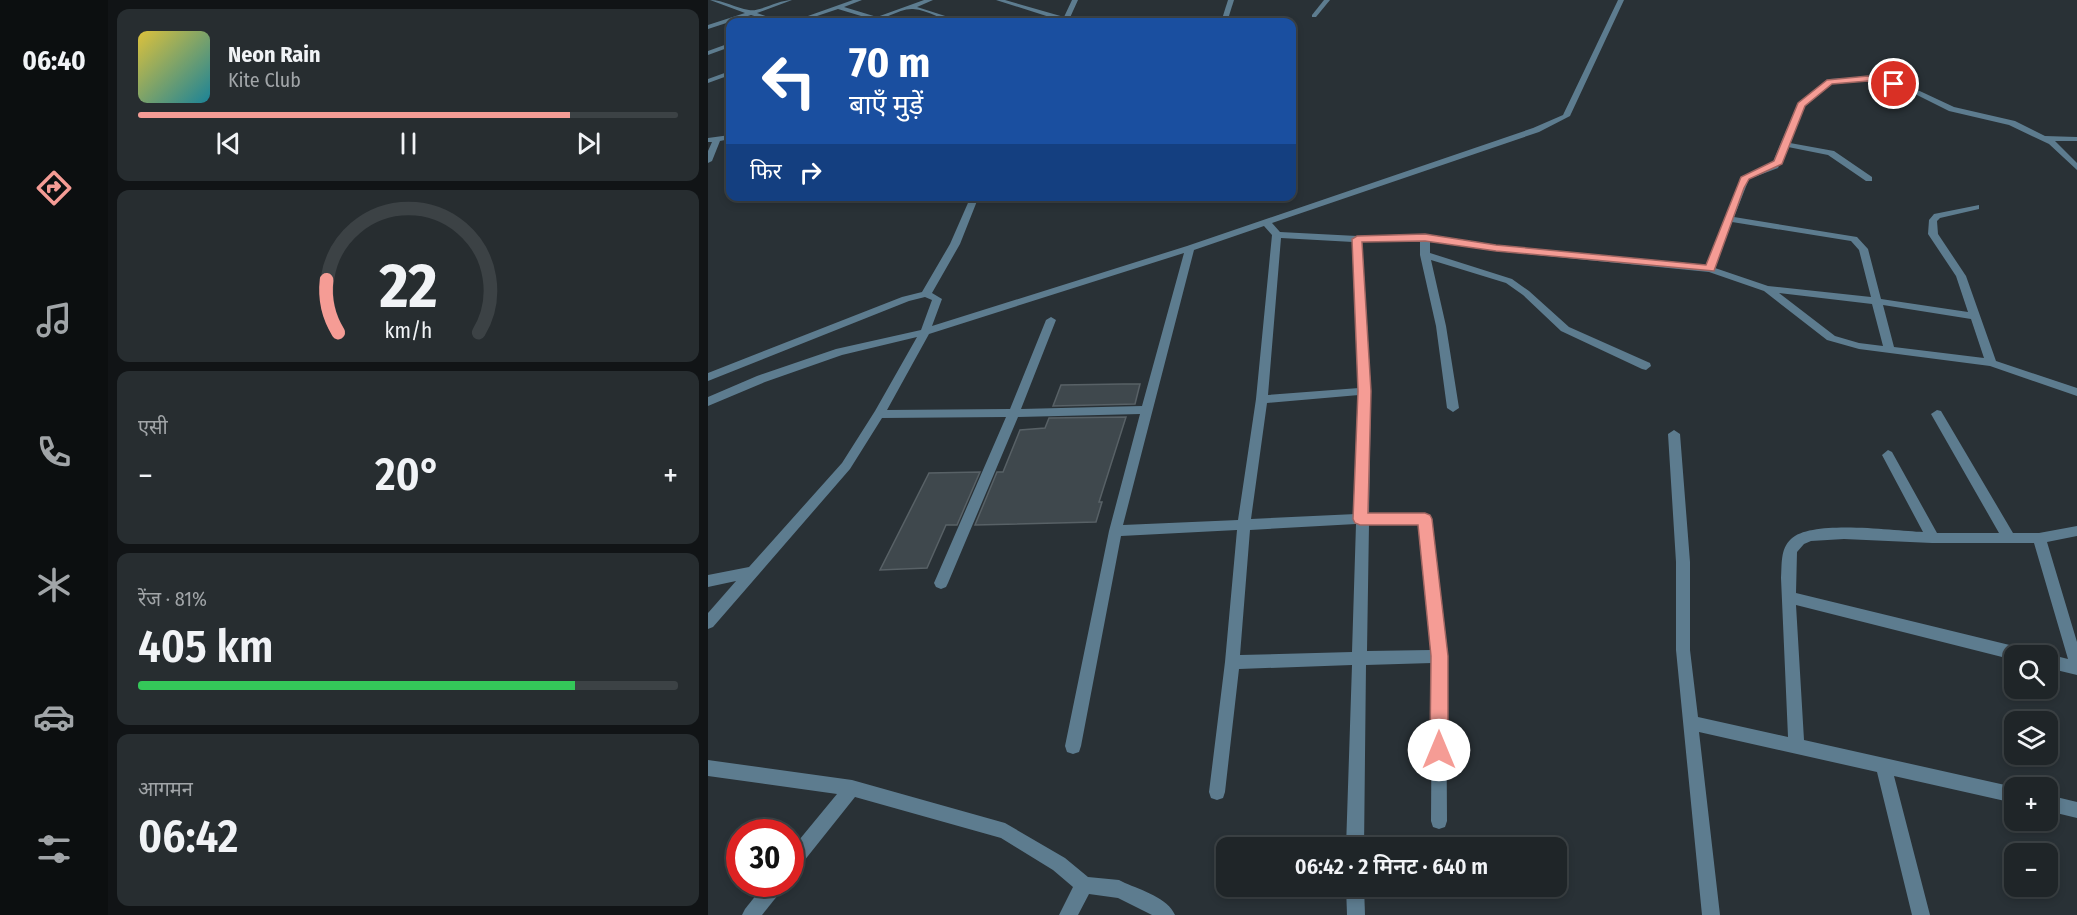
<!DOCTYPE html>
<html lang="hi">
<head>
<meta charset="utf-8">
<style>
	body { margin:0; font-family:"Fira Sans Condensed","Noto Sans Devanagari",sans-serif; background:#272d30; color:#f1f3f6; height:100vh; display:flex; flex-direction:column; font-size:22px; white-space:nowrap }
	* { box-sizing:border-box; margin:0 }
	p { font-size:20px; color:#a1a5a8 }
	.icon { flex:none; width:33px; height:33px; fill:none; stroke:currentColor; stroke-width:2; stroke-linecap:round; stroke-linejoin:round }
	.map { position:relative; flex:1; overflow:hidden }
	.sheet { display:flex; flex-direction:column; gap:9px; padding:9px; background:#111416; width:600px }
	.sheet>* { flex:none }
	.banner { position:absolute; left:18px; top:18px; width:570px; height:183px; border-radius:12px; box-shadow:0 3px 9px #0003,0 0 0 2px #3c4245; background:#1a4fa0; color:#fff; overflow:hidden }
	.fabs { position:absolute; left:1296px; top:645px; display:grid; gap:12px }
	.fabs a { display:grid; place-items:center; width:54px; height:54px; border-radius:12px; background:#1f2528; box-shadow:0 3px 9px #0003,0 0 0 2px #3c4245; font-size:30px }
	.speed { position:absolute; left:18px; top:819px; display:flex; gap:12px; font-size:30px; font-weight:700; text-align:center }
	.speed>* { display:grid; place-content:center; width:78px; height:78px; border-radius:50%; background:#1f2528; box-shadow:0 3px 9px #0003,0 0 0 2px #3c4245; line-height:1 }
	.speed .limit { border:9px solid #d22; background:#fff; color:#111 }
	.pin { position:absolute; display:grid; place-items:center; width:51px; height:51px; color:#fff; margin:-26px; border:3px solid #fff; border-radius:50%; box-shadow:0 2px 6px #0007 }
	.me { position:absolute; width:66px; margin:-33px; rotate:0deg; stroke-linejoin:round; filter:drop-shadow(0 0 4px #0008) }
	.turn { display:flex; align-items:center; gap:21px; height:126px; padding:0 24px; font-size:27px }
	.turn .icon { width:78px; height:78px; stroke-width:2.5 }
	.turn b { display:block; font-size:42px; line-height:51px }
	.then { display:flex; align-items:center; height:57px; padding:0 24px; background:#0003; gap:12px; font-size:22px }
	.big { font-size:45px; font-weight:600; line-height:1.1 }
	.sheet .widget { flex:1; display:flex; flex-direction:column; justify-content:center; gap:9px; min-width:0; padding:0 21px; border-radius:12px; background:#272d30 }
	.sheet .dial { align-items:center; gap:0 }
	.dial svg { height:156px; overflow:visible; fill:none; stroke:#3c4245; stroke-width:7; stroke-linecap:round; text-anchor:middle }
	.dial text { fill:#f1f3f6; stroke:none }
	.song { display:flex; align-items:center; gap:18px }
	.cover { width:72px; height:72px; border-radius:9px; background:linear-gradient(135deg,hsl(50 70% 55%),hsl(190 70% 35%)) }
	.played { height:6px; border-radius:3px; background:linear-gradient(90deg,#f59c95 80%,#3c4245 80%) }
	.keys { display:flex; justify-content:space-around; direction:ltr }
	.heat { display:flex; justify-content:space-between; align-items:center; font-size:33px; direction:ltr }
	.charge { height:9px; border-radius:4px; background:linear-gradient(90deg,#34c759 81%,#3c4245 0) }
	.trip { position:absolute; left:508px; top:837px; width:351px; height:60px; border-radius:12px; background:#1f2528; box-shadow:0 3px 9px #0003,0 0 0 2px #3c4245; font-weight:600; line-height:60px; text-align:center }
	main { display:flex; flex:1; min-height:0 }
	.menu { display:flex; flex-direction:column; width:108px; justify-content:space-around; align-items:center; background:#0c0f10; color:#a1a5a8 }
	.menu .icon { width:42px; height:42px }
	.menu .on { color:#f59c95 }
	.menu b { font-size:27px; color:#f1f3f6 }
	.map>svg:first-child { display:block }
	.building { fill:#3f484d; stroke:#586166; stroke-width:1.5 }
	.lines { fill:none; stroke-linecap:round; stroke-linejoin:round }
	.street { fill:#5d7c8f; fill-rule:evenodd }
	.route { fill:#f59c95; stroke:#9f6561; stroke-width:1.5 }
</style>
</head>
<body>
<main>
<nav class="menu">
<b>06:40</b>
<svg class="icon on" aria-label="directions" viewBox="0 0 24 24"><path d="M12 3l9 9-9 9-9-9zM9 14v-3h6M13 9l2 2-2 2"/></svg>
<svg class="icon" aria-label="music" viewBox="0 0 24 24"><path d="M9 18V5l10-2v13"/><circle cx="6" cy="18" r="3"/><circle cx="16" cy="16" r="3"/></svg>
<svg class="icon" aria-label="phone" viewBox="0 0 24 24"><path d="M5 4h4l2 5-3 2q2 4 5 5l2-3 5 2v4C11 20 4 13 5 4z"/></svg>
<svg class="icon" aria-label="climate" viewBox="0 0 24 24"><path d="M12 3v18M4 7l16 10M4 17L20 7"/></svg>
<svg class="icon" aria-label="car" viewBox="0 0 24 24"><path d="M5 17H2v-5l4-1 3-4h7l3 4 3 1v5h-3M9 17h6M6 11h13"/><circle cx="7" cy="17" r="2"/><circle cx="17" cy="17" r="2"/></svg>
<svg class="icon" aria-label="filters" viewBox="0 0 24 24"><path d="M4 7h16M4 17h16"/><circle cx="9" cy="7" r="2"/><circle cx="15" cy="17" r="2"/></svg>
</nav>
<section class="sheet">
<div class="widget">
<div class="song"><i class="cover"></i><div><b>Neon Rain</b><p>Kite Club</p></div></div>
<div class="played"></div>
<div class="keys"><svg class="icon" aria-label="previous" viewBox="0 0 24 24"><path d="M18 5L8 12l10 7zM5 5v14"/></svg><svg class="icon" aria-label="pause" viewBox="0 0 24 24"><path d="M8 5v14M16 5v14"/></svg><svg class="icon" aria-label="next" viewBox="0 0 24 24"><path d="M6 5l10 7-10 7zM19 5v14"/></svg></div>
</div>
<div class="widget dial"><svg viewBox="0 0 100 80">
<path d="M14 69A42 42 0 1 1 86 69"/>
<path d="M14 69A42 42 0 0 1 8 42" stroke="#f59c95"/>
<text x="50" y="56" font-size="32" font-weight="700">22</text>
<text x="50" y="72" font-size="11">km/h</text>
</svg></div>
<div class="widget"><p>एसी</p>
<div class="heat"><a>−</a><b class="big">20°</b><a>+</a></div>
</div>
<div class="widget"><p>रेंज · 81%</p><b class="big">405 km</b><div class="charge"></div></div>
<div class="widget"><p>आगमन</p><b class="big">06:42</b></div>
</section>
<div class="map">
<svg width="1369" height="915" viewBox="0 0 1369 915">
	<rect width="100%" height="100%" fill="#293136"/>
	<g class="building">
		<path d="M415,384H432L427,404L345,406L353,385Z"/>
		<path d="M418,417L391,502H394L388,522L267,525L289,472H295L312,430L337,428L341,418Z"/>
		<path d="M272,472L249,525H238L219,568L172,570L221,473Z"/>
	</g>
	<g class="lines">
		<g class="street">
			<path d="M2,0C16,0 27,8 41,10C52,12 70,0 84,0L49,13L74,22H66L43,15L0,29V25L37,13Z"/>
			<path d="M145,0H154L136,7L169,17L216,0H225L209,7L256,22C238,24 222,10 205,9C191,8 174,22 158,22L163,19L130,9L91,22H83Z"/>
			<path d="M288,0H297L356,17L364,0H370L360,22H354V21Z"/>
			<path d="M520,0H526L519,22H513Z"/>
			<path d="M616,0H622L608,17H604V15Z"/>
			<path d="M910,0H916L862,116L831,132L564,223L572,232L649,236L717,235L788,245L998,266L1033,177L1064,164L1089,105L1122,79L1160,77L1201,86L1246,107L1307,121L1337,136L1369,137V141H1347L1369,163V170L1341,144L1301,125L1241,111L1199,90L1160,81L1124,83L1096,106L1082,143L1126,151L1164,177V181H1158L1120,155L1080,147L1070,168L1041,179L1026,217L1149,237L1160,249L1173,299L1260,312L1248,276L1220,234L1221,220L1226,214L1271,205V209L1232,218L1229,221L1230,234L1258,276L1288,361L1369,388V396L1282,366L1151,349L1119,340L1056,291L1001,272L788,251L722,241V253L804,279L821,291L861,327L942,363L943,366L938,370L934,369L853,331L815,295L798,283L723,260L738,326L751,408L745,412L739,408L728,326L712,255V241L654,242L663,391L661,514H717L722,515L723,519L738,656L739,821L737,827L731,829L725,827L723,821L724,663L658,665L656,848H638L644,665L531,669L517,792L515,798L509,800L503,798L501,792L517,662L529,530L413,536L373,746L371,752L365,754L359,752L357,746L401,531L432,414L310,417L240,583L238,587L233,589L228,587L226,583L298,417L174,418L142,469L5,627L0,629V613L28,581L0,587V575L41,567L134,463L167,411L209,337L134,355L57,382L0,406V397L49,376L128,349L213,330L224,300L217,297L201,301L0,381V373L194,297L214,292L242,244L263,196H271L252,244L224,293L234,299L224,326L479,246L825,128L855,115ZM1024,222L1143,241L1151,250L1163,297L1060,286L1007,268ZM556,226L564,235L548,399L530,520L415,525L486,250ZM573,238L645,242L651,388L560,395ZM476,253L434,406L313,409L348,320L343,317L338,320L302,409L179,410L221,334ZM1071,293L1164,304L1175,346L1151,343L1127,336ZM1175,305L1263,319L1276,358L1186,347ZM651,395L648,514L543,519L559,403ZM648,524L644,652L532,655L542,530ZM661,524H711L723,650L659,651Z"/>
			<path d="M22,43V47L0,55V51Z"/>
			<path d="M22,71V75L0,83V79Z"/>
			<path d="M22,135V139L12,141L4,161L0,163V151L4,142H0V138Z"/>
			<path d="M1229,410L1233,411L1305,533H1331L1369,526V536L1339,542L1369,642V675L1340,668V656H1337L1340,654L1360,659L1326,543H1224L1136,539L1103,541L1096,544L1089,552L1088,593L1318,649L1323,651L1325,656H1306V660L1088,605L1096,740L1306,787L1308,788L1306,803L1186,776L1222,915H1204L1169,772L991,732L1012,915H994L968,650V562L960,434L966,430L972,434L982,562V650L990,717L1080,737L1073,578C1074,565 1072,549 1083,539C1104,519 1186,531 1215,532L1174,455L1180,450L1184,452L1229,533H1291L1223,414Z"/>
			<path d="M0,760L144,780L297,823L357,858L380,877L411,880L417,883C433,890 460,898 467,915H444L410,898L381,894L370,915H351L365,887L345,870L293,838L147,797L88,871L82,873V851L129,794L0,776Z"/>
			<path d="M1340,795L1369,802V818L1340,811Z"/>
			<path d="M57,884H77L74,890L54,915H34L37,909Z"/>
			<path d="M638,886H656L657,915H639Z"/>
		</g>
	</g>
	<path class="route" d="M1160,76L1190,84L1186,86L1160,81L1124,84L1097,106L1074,164L1041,179L1036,188L1006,271L788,251L717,241L654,242L663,391L660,513H717L722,515L724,519L740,656V750L738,757L731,759L725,757L722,750L723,656L710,525H652L647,523L645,519L650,391L644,239L649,236L717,234L788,245L998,265L1033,177L1066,161L1090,103L1119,80Z"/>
</svg>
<div class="fabs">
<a><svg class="icon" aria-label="search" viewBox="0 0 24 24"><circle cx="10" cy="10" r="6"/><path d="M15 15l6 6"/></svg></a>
<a><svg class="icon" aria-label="layers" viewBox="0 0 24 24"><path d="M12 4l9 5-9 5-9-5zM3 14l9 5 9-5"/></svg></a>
<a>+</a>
<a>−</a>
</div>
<div class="speed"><div class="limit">30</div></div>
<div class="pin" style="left:1186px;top:84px;background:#d93025"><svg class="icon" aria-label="arrive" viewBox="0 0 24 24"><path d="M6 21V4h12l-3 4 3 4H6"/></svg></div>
<svg class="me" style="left:731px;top:750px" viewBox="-20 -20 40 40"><circle r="19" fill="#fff"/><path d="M0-13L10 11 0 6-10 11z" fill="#f59c95"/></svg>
<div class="trip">06:42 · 2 मिनट · 640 m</div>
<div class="banner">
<div class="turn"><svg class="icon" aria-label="left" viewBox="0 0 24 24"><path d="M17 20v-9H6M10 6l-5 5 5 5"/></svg><div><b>70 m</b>बाएँ मुड़ें</div></div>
<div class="then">फिर<svg class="icon" aria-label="right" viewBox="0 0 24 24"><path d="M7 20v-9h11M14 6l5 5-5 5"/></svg></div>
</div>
</div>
</main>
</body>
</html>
